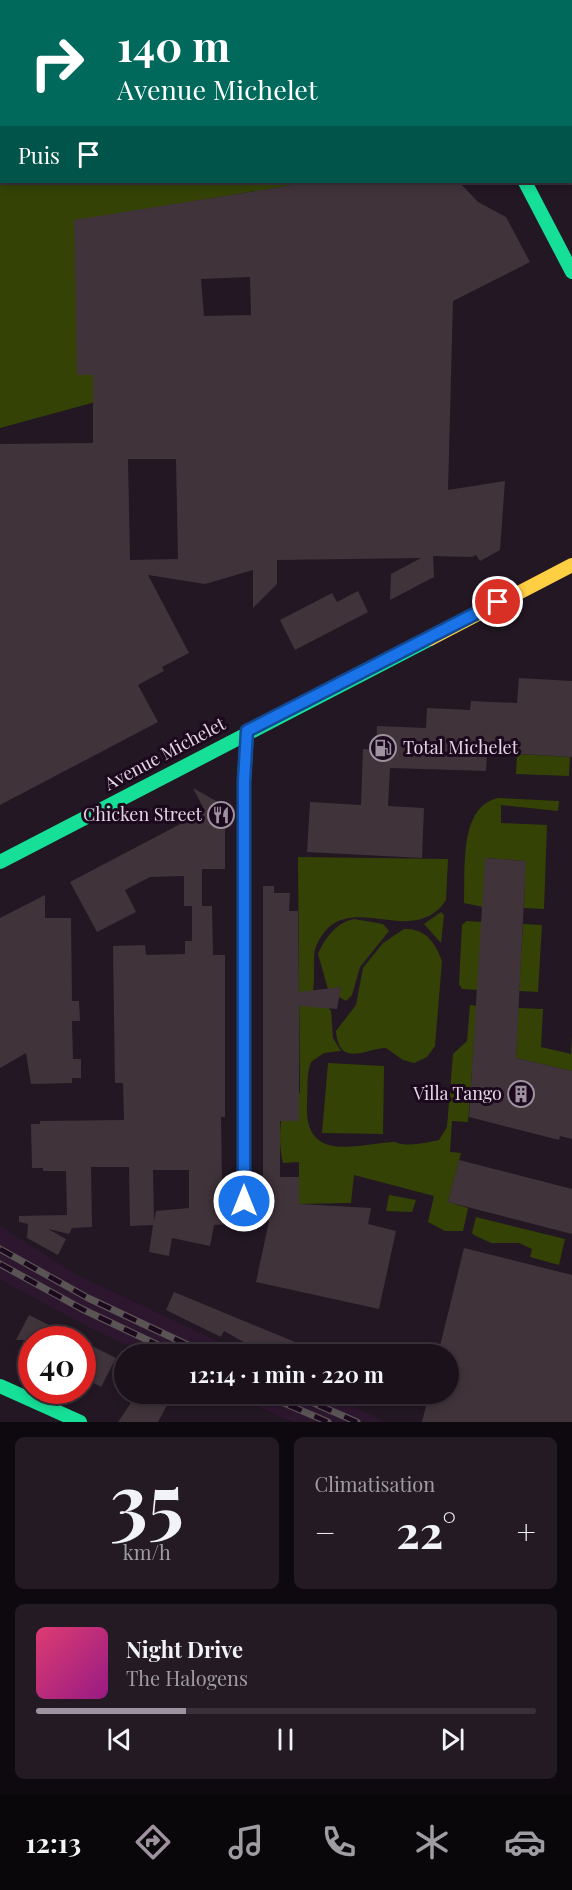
<!DOCTYPE html>
<html lang="fr">
<head>
<meta charset="utf-8">
<style>
	body { margin:0; font-family:"Playfair Display",serif; background:#231a23; color:#f1f3f6; height:100vh; display:flex; flex-direction:column; font-size:22px; white-space:nowrap }
	* { box-sizing:border-box; margin:0 }
	p { font-size:20px; color:#9f9da2 }
	.icon { flex:none; width:33px; height:33px; fill:none; stroke:currentColor; stroke-width:2; stroke-linecap:round; stroke-linejoin:round }
	.map { position:relative; height:1422px; overflow:hidden }
	.details { display:flex; flex-direction:column; gap:15px; padding:15px; background:#0e090e; flex:1 }
	.details>* { flex:none }
	.guide { position:absolute; left:0px; top:0px; width:573px; height:183px; box-shadow:0 3px 9px #0003,0 0 0 2px #383139; background:#00695c; color:#fff; overflow:hidden }
	.speed { position:absolute; left:18px; top:1326px; display:flex; gap:12px; font-size:30px; font-weight:700; text-align:center }
	.speed>* { display:grid; place-content:center; width:78px; height:78px; border-radius:50%; background:#1a111a; box-shadow:0 3px 9px #0003,0 0 0 2px #383139; line-height:1 }
	.speed .limit { border:9px solid #d22; background:#fff; color:#111 }
	.pin { position:absolute; display:grid; place-items:center; width:51px; height:51px; color:#fff; margin:-26px; border:3px solid #fff; border-radius:50%; box-shadow:0 2px 6px #0007 }
	.me { position:absolute; width:66px; margin:-33px; rotate:0deg; stroke-linejoin:round; filter:drop-shadow(0 0 4px #0008) }
	.turn { display:flex; align-items:center; gap:21px; height:126px; padding:0 18px; font-size:27px }
	.turn .icon { width:78px; height:78px; stroke-width:2.5 }
	.turn b { display:block; font-size:42px; line-height:51px }
	.then { display:flex; align-items:center; height:57px; padding:0 18px; background:#0003; gap:12px; font-size:22px }
	.big { font-size:45px; font-weight:700; line-height:1.1 }
	.details .widget { flex:1; display:flex; flex-direction:column; justify-content:center; gap:9px; min-width:0; padding:0 21px; border-radius:9px; background:#231a23 }
	.details .dial { align-items:center; gap:0 }
	.dial b { font-size:78px; line-height:1 }
	.song { display:flex; align-items:center; gap:18px }
	.cover { width:72px; height:72px; border-radius:9px; background:linear-gradient(135deg,hsl(340 70% 55%),hsl(310 70% 35%)) }
	.played { height:6px; border-radius:3px; background:linear-gradient(90deg,#9f92a0 30%,#383139 30%) }
	.keys { display:flex; justify-content:space-around; direction:ltr }
	.heat { display:flex; justify-content:space-between; align-items:center; font-size:33px; direction:ltr }
	.details .tiles { flex:1; display:grid; gap:15px; grid-template-columns:1fr 1fr }
	.widget:last-child { grid-column:span 2 }
	.trip { position:absolute; left:114px; top:1344px; width:345px; height:60px; border-radius:30px; background:#1a111a; box-shadow:0 3px 9px #0003,0 0 0 2px #383139; font-weight:700; line-height:60px; text-align:center }
	.tab-bar { display:flex; height:96px; justify-content:space-around; align-items:center; background:#0a070a; color:#9f9da2 }
	.tab-bar .icon { width:42px; height:42px }
	.tab-bar .on { color:#9f92a0 }
	.tab-bar b { font-size:27px; color:#f1f3f6 }
	.map>svg:first-child { display:block }
	.built { fill:#2d172f }
	.green { fill:#344305 }
	.building { fill:#40343a; fill-rule:evenodd }
	.lines { fill:none; stroke-linecap:round; stroke-linejoin:round }
	.fast { stroke:#16e098; stroke-width:14 }
	.slow { stroke:#ffcf43; stroke-width:14 }
	.rail-casing { stroke:#5a5455; stroke-width:7 }
	.rail { stroke:#1c091e; stroke-width:4.5; stroke-dasharray:14; stroke-linecap:butt }
	.route-casing { stroke:#114b97; stroke-width:15 }
	.route { stroke:#1a73e8; stroke-width:10 }
	.labels { text-anchor:middle; stroke-width:6; stroke-linejoin:round; paint-order:stroke }
	.poi-label { font-size:18px; fill:#e3d5e4; stroke:#1c091e; text-anchor:end }
	.street-label { font-size:18px; fill:#e3d5e4; stroke:#1c091e }
</style>
</head>
<body>
<div class="map">
<svg width="572" height="1422" viewBox="0 0 572 1422">
	<rect width="100%" height="100%" fill="#221723"/>
	<g class="built">
		<path d="M0,1226L77,1275L245,1354H147L88,1327L0,1279Z"/>
		<path d="M231,1394H327L386,1422H293Z"/>
	</g>
	<g class="green">
		<path d="M0,0H572V139V2H2V182H312L96,217L99,401L0,428Z"/>
		<path d="M517,754L570,757L569,776L516,774Z"/>
		<path d="M498,798L559,801L558,811L501,805V823L547,825L544,909L524,908L525,861L486,858L483,907L464,903C466,870 458,807 498,798Z"/>
		<path d="M298,857L448,859L446,900C412,953 341,880 315,949C313,957 315,979 313,990L331,1011L333,1038L341,1051L324,1053L311,1062C306,1074 308,1091 307,1104C304,1164 357,1144 393,1142C397,1142 399,1144 402,1144C412,1146 429,1142 439,1140L447,1127L453,1054L467,1041L470,1005L477,1006L468,1122L452,1121L450,1152L461,1153L448,1202L468,1208L463,1231H445L428,1222L434,1196L354,1175L351,1203L299,1204V1162L283,1163C277,1138 281,1117 287,1093H300Z"/>
		<path d="M441,912L444,915L441,943L424,924Z"/>
		<path d="M354,919L383,924L389,931L360,967L352,995L346,1001L339,997L341,987L328,989L318,954C325,938 337,922 354,919Z"/>
		<path d="M467,921L482,922L478,990L462,989L459,984L462,925Z"/>
		<path d="M523,924L542,925L538,992L519,991Z"/>
		<path d="M404,929C425,928 435,942 442,961L435,1046L427,1057L414,1063L403,1060L386,1048C369,1047 339,1070 336,1031L356,1005L363,968L383,943Z"/>
		<path d="M518,1008L543,1009L541,1047L571,1054L572,1035V1071L516,1058Z"/>
		<path d="M328,1063L384,1066L383,1134L322,1133Z"/>
		<path d="M389,1195L416,1200L412,1212L386,1211Z"/>
		<path d="M476,1217L565,1239L559,1265L530,1257L532,1249L519,1243H491L474,1235L472,1233Z"/>
	</g>
	<g class="building">
		<path d="M312,182H459L478,202L506,217L530,262L453,301L448,490L505,481L500,550L480,561L476,555L472,557L433,556L434,577L390,600L391,574L421,558L277,560V584L253,608V570L205,584L148,575L189,653L162,667L164,671L138,685L158,722L0,805V444L93,443V375H77L74,220ZM250,277L251,315L204,316L201,279ZM128,459H176L178,559L130,560Z"/>
		<path d="M358,591L368,612L295,650L280,620L332,593L337,602Z"/>
		<path d="M519,678L572,681V757L487,752L486,771L390,768L388,806L424,808L422,858L307,852L310,802L361,805L363,749L376,750L377,726L426,728L427,708L470,710L471,701L517,703Z"/>
		<path d="M193,788L225,806V869H202V906H212L213,955H225V1117H221L222,1181H225L228,1210L235,1217L245,1220L254,1217L260,1211L263,1202V886H274V893H290L289,911H298L299,992L341,987L337,1009L299,1006V1121H280V1177H299V1204L371,1208L368,1224L396,1231L379,1309L256,1282L269,1221L214,1225L210,1246L172,1238L169,1256L149,1252L153,1225L130,1226L129,1167H91L92,1227L72,1228L69,1234L48,1229L66,1239L58,1255L27,1238L28,1224L19,1222V1216L67,1215L66,1171H43V1168H32L31,1124H40V1121L124,1120L123,1083H115L113,946L145,945L146,955L185,954V941H192V906H184V876L150,877L125,890L136,912L97,932L70,882L205,811ZM153,1170H189V1208L156,1211L154,1221Z"/>
		<path d="M485,858L526,861L516,1058L572,1071V1139L560,1136L559,1140L469,1117Z"/>
		<path d="M45,895V918H71L72,1001H79L80,1021H72L73,1059H81V1078H72V1083L31,1084L26,1053L0,1068V918Z"/>
		<path d="M459,1160L572,1189V1234L448,1202Z"/>
		<path d="M464,1248L572,1275V1422H422L429,1394H448V1354H438Z"/>
		<path d="M174,1292L324,1354H265L224,1331L221,1337L166,1310Z"/>
		<path d="M29,1315L79,1340H16Z"/>
		<path d="M82,1341L116,1358L101,1387L82,1377Z"/>
		<path d="M137,1394H173L158,1422H118Z"/>
	</g>
	<g class="lines">
		<g class="fast">
			<path d="M525,182L572,272"/>
			<path d="M0,862L430,639"/>
			<path d="M244,1201V781L247,731"/>
			<path d="M0,1386L80,1422"/>
		</g>
		<path class="slow" d="M430,639L572,565"/>
		<defs>
			<g id="rail">
				<path d="M0,1249L88,1298L207,1354"/>
				<path d="M0,1264L82,1309L177,1354"/>
				<path d="M263,1394L328,1422"/>
				<path d="M293,1394L357,1422"/>
			</g>
		</defs>
		<use href="#rail" class="rail-casing"/>
		<use href="#rail" class="rail"/>
	</g>
	<g class="lines">
		<defs>
			<path id="route" d="M244,1201V781L247,731L498,602"/>
		</defs>
		<use href="#route" class="route-casing"/>
		<use href="#route" class="route"/>
	</g>
	<defs>
		<symbol id="fuel-ring" viewBox="-11 -11 22 22"><circle r="9.5" fill="#1c091e" stroke="#9f92a0" stroke-width="1.5"/><path d="M-5.5-6h7V0h2V4h1.3V-2.5L3-4.5l.8-.8L6-3V5H2.5V1h-1V6h-7ZM-4.2-4.7v3.2H.2V-4.7Z" fill="#9f92a0"/></symbol>
		<symbol id="restaurant-ring" viewBox="-11 -11 22 22"><circle r="9.5" fill="#1c091e" stroke="#9f92a0" stroke-width="1.5"/><path d="M-5-6h1v4h1v-4h1v4h1v-4h1v5L-1.5 .5V6h-2V.5L-5-1ZM5-6V6H3V1.5H1.5Q1.5-4 5-6Z" fill="#9f92a0"/></symbol>
		<symbol id="building-ring" viewBox="-11 -11 22 22"><circle r="9.5" fill="#1c091e" stroke="#9f92a0" stroke-width="1.5"/><path d="M-4-6H4V6H1V3H-1V6H-4ZM-2.5-4.3h1.7v1.8h-1.7ZM.8-4.3h1.7v1.8H.8ZM-2.5-1h1.7V.8h-1.7ZM.8-1h1.7V.8H.8Z" fill="#9f92a0"/></symbol>
	</defs>
	<g fill-rule="evenodd">
		<use href="#fuel-ring" x="368" y="733" width="30" height="30"/>
		<use href="#restaurant-ring" x="206" y="800" width="30" height="30"/>
		<use href="#building-ring" x="506" y="1079" width="30" height="30"/>
	</g>
	<g class="labels">
		<g class="poi-label">
			<text x="403" y="754" text-anchor="start">Total Michelet</text>
			<text x="202" y="821">Chicken Street</text>
			<text x="502" y="1100">Villa Tango</text>
		</g>
		<g class="street-label">
			<text transform="translate(165 754) rotate(-28)" y="6">Avenue Michelet</text>
		</g>
	</g>
</svg>
<div class="speed"><div class="limit">40</div></div>
<div class="pin" style="left:498px;top:602px;background:#d93025"><svg class="icon" aria-label="arrive" viewBox="0 0 24 24"><path d="M6 21V4h12l-3 4 3 4H6"/></svg></div>
<svg class="me" style="left:244px;top:1201px" viewBox="-20 -20 40 40"><circle r="17" fill="#1a73e8" stroke="#fff" stroke-width="3"/><path d="M0-11L8 9 0 5-8 9z" fill="#fff"/></svg>
<div class="trip">12:14 · 1 min · 220 m</div>
<div class="guide">
<div class="turn"><svg class="icon" aria-label="right" viewBox="0 0 24 24"><path d="M7 20v-9h11M14 6l5 5-5 5"/></svg><div><b>140 m</b>Avenue Michelet</div></div>
<div class="then">Puis<svg class="icon" aria-label="arrive" viewBox="0 0 24 24"><path d="M6 21V4h12l-3 4 3 4H6"/></svg></div>
</div>
</div>
<section class="details">
<div class="tiles">
<div class="widget dial"><b>35</b><p>km/h</p></div>
<div class="widget"><p>Climatisation</p>
<div class="heat"><a>−</a><b class="big">22°</b><a>+</a></div>
</div>
<div class="widget">
<div class="song"><i class="cover"></i><div><b>Night Drive</b><p>The Halogens</p></div></div>
<div class="played"></div>
<div class="keys"><svg class="icon" aria-label="previous" viewBox="0 0 24 24"><path d="M18 5L8 12l10 7zM5 5v14"/></svg><svg class="icon" aria-label="pause" viewBox="0 0 24 24"><path d="M8 5v14M16 5v14"/></svg><svg class="icon" aria-label="next" viewBox="0 0 24 24"><path d="M6 5l10 7-10 7zM19 5v14"/></svg></div>
</div>
</div>
</section>
<nav class="tab-bar">
<b>12:13</b>
<svg class="icon on" aria-label="directions" viewBox="0 0 24 24"><path d="M12 3l9 9-9 9-9-9zM9 14v-3h6M13 9l2 2-2 2"/></svg>
<svg class="icon" aria-label="music" viewBox="0 0 24 24"><path d="M9 18V5l10-2v13"/><circle cx="6" cy="18" r="3"/><circle cx="16" cy="16" r="3"/></svg>
<svg class="icon" aria-label="phone" viewBox="0 0 24 24"><path d="M5 4h4l2 5-3 2q2 4 5 5l2-3 5 2v4C11 20 4 13 5 4z"/></svg>
<svg class="icon" aria-label="climate" viewBox="0 0 24 24"><path d="M12 3v18M4 7l16 10M4 17L20 7"/></svg>
<svg class="icon" aria-label="car" viewBox="0 0 24 24"><path d="M5 17H2v-5l4-1 3-4h7l3 4 3 1v5h-3M9 17h6M6 11h13"/><circle cx="7" cy="17" r="2"/><circle cx="17" cy="17" r="2"/></svg>
</nav>
</body>
</html>
